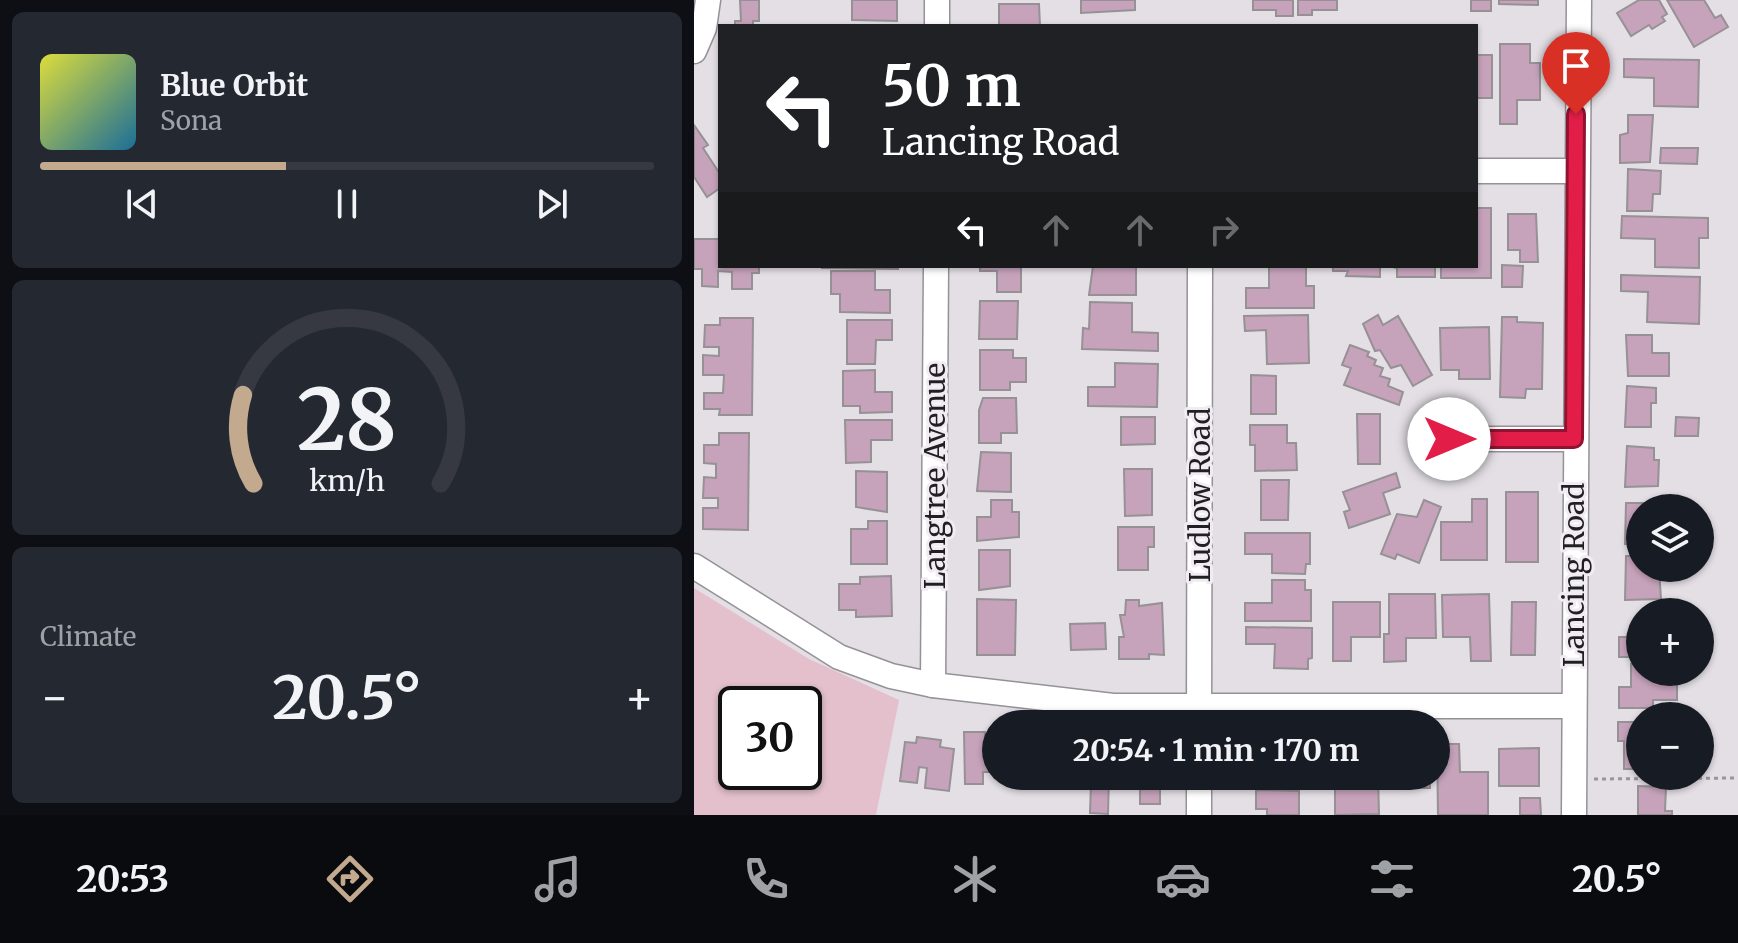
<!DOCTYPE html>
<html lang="en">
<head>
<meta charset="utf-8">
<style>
	body { margin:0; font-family:Merriweather,serif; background:#242831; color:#f1f3f6; height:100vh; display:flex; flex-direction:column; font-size:30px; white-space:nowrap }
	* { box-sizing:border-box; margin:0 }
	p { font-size:26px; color:#9ea1a6 }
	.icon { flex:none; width:44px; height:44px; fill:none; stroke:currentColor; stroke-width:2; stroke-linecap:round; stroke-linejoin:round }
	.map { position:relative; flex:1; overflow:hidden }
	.side { display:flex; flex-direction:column; gap:12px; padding:12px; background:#0d0f14; width:694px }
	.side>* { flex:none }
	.top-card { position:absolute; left:24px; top:24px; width:760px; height:244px; border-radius:0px; box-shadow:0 2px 6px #0004; background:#202124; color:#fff; overflow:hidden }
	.buttons { position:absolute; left:932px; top:494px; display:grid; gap:16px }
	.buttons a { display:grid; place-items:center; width:88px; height:88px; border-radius:50%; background:#171b24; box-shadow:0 2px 6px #0004; font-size:40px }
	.speed { position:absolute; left:24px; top:686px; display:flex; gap:16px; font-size:40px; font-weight:700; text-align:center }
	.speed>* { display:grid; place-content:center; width:104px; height:104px; border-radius:50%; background:#171b24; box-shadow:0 2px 6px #0004; line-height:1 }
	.speed .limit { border:4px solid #111; border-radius:12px; background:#fff; color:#111 }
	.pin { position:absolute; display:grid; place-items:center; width:68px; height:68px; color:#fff; margin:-82px -34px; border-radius:50% 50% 50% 0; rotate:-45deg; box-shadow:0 0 8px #0007 }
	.pin .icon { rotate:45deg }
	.me { position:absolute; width:88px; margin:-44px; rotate:90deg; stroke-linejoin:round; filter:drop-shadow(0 0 6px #0008) }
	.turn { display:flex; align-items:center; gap:28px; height:168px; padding:0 32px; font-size:36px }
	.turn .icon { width:104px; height:104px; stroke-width:2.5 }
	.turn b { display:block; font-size:56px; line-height:68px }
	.lanes { display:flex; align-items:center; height:76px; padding:0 32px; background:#0003; justify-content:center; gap:40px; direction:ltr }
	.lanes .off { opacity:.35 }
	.big { font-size:60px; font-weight:700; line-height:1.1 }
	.side .tile { flex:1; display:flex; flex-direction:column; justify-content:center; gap:12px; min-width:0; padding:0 28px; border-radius:12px; background:#242831 }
	.side .dial { align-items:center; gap:0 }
	.dial svg { height:208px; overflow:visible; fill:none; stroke:#363941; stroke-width:7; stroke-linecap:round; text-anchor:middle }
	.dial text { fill:#f1f3f6; stroke:none }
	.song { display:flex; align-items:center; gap:24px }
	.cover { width:96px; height:96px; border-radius:12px; background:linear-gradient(135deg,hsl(60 70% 55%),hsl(200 70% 35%)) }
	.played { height:8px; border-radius:4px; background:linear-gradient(90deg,#c3a98e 40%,#363941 40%) }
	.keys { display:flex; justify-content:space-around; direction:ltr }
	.heat { display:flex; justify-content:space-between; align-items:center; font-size:44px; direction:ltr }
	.trip { position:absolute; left:288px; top:710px; width:468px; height:80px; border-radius:40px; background:#171b24; box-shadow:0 2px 6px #0004; font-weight:700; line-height:80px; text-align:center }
	.tab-bar { display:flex; height:128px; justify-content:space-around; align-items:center; background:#090b0e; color:#9ea1a6 }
	.tab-bar .icon { width:56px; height:56px }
	.tab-bar .active { color:#c3a98e }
	.tab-bar b { font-size:36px; color:#f1f3f6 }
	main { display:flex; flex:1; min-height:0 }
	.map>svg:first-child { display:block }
	.green { fill:#e3c0cb; fill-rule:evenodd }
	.building { fill:#c6a3bb; stroke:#969195; stroke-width:2 }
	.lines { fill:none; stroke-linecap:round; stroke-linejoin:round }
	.minor-casing { stroke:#959297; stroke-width:27 }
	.path { stroke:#979599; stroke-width:3; stroke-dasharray:4 4; stroke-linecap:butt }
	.minor { stroke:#fff; stroke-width:24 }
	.route-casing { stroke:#92132f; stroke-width:20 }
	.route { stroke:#e11d48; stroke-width:14 }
	.labels { text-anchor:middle; stroke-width:6; stroke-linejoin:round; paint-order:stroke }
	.street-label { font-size:28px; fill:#201f21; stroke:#f1ecf2 }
</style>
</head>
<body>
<main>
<section class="side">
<div class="tile">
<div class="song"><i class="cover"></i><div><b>Blue Orbit</b><p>Sona</p></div></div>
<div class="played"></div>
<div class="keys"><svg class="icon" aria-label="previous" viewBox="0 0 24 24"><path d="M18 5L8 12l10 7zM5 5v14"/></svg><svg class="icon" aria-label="pause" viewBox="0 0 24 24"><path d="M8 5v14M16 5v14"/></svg><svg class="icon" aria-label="next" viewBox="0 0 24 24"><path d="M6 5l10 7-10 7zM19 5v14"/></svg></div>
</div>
<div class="tile dial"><svg viewBox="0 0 100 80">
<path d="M14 69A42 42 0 1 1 86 69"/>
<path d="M14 69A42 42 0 0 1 10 35" stroke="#c3a98e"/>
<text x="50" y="56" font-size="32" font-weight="700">28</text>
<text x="50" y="72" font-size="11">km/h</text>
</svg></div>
<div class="tile"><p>Climate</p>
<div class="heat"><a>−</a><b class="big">20.5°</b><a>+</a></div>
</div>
</section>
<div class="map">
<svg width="1044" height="815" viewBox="0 0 1044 815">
	<rect width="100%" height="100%" fill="#e3dfe5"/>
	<path class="green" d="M0,588L115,659L205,700L182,815H0ZM42,704H110V772H42Z"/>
	<g class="building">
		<path d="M46,0H65V21H59V26H41V21H47Z"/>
		<path d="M158,0H203V21L158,20Z"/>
		<path d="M387,0H441V10L387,13Z"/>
		<path d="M559,0H599V16H582V10H559Z"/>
		<path d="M604,0H643V10H618V15H604Z"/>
		<rect x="777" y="0" width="20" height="11"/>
		<path d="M805,0H844V5L805,4Z"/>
		<path d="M945,0H965L973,14L968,17L971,21L958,29L955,25L937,36L923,13Z"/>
		<path d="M973,0H1010L1021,18L1027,15L1034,27L1000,47Z"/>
		<path d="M305,4H345L346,26H305Z"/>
		<path d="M806,44H836V63H846V100H823V124H806Z"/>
		<rect x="782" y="55" width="16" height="43"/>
		<path d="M930,59L1005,60L1004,107L960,106V78L930,77Z"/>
		<path d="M934,115H959L956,162L926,163V135L934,133Z"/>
		<path d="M0,125L14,145L9,148L26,174V188L13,197L0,177Z"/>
		<path d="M967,148H1004L1003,164L966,163Z"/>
		<path d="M934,169L967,171L966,194H959L958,211H933Z"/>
		<path d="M782,208H797V278H747V266H782Z"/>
		<path d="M814,214H842L844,262H826V250H814Z"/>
		<path d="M928,216L1014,218V238H1005V268L961,267V239L927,238Z"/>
		<path d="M0,239H26V266H65V273H58V289H38V272L24,271V287L8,286V269H0Z"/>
		<path d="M808,265L829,266L828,287H808Z"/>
		<path d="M128,266H204V269L128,268Z"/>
		<path d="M286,266H327V292H303V271H286Z"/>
		<path d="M399,266H442V295H395Z"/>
		<path d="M575,266H612V286H620V308H552V288H575Z"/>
		<path d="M639,266H686V277L652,276L654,271H639Z"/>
		<path d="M694,266H741V277H703V268Z"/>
		<path d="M137,271H181V290H196V313L146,312V294H137Z"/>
		<path d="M927,275L1006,277L1005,324L953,322L954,292L927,291Z"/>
		<path d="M286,301H324L323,339H285Z"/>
		<path d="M396,302L438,303V332L464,333V351L388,349L389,328L395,329Z"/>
		<path d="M614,315L615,363L573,364L572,330L551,331L550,316Z"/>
		<path d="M684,315L689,325L704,316L738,375L719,386L707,365L697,368L686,350L681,351L669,324Z"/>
		<path d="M808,317H823V322L849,323L848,389H832L831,398L806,397Z"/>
		<path d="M26,318H59L58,415H25L26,409H10V393H29L30,375H9V355L25,356V347H10L11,325H26Z"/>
		<path d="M153,320H198V340H182L181,364H153Z"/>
		<path d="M795,327L796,379H765V370H747L746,328Z"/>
		<path d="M932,335H958V353H975V376H934Z"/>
		<path d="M656,345L675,352L673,356L682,360L680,365L689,368L686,376L696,379L694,386L709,392L705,405L650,385L657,368L648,365Z"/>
		<path d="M286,350H319V358H332V382H316V390H286Z"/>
		<path d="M421,363L464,364L463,407L394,406V387H421Z"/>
		<path d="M181,370V392H198V412L166,413V406H149V371Z"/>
		<path d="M557,375L582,376V414H557Z"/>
		<path d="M933,386L962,388V403H957V427H931Z"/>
		<path d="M289,398H322L323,433H307V443H285V410Z"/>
		<path d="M663,414H686V464H664Z"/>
		<path d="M427,417H461V444L427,445Z"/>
		<path d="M982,417L1005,418L1004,436H981Z"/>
		<path d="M151,420H198V440H177V462L152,463Z"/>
		<path d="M556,425H593V443H602L603,470L561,471V445H556Z"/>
		<path d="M25,433H55L54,530L9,529V508H24V498H9L10,477L22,478V464L10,463V445H25Z"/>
		<path d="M933,446L960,448V460H965L964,486L931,487Z"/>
		<path d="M287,452L317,453V492L283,491Z"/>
		<path d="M430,469H458V515L431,516Z"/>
		<path d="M162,471L193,472V512L162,507Z"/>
		<path d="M702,473L706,487L689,493L696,514L655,528L650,512L656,510L649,492Z"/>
		<path d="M567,480H595L594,520H567Z"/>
		<rect x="812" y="492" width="32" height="70"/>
		<path d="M778,499H793V560H747V522H778Z"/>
		<path d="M297,500H318V512H325V537L283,541V517H297Z"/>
		<path d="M730,500L747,507L725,563L703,554L701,559L687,554L703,514L723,517Z"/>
		<path d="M932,503H955V508H946V545L931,544Z"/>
		<path d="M174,521H193V564H157V529H174Z"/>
		<path d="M424,527H460V547H454V570H424Z"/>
		<path d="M551,533H616V564H612L611,574L578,573V554H551Z"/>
		<path d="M285,550H316V586L285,590Z"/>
		<path d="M932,556H946V568H965L967,599L931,600Z"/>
		<path d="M197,576L198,616L162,617V610H145V584H166V577Z"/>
		<path d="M578,580H611V590H617V621H551V603H578Z"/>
		<path d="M695,594H741L742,638H712V661L690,662V634H695Z"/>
		<path d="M795,594L797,661H777L776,637H749L748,595Z"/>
		<path d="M283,599L322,600L321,655H283Z"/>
		<path d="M432,600H445V606L468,603L470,655L455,654V659H425V637H430L426,615H431Z"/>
		<path d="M639,602H686V637H657V661H639Z"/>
		<path d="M818,602H842L841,655H817Z"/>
		<path d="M952,607L988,608L992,612H952Z"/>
		<path d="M411,623L412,649L377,650L376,624Z"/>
		<path d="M552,627L618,628V658L614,659V669L580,668L581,644H552Z"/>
		<rect x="925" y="637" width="21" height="20"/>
		<path d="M937,664H946V672H983V700H959V708H925V687H937Z"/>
		<path d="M924,722H946V769H930V741H924Z"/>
		<path d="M270,732H291V748H302V772H289V784H271Z"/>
		<path d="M223,737L247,740L246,747L260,749L255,791L231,788L233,768L225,767L223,783L206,781L211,742L222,743Z"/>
		<path d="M743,744H765L766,772H794V815H744Z"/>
		<path d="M845,748V786H805V749Z"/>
		<path d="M317,776H360H351V783H322Z"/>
		<path d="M374,776H415L414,814L396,813L397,784L374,783Z"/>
		<path d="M438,776H466V804H446V787H438Z"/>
		<path d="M637,776H684L685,814L641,815V781Z"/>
		<path d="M690,776H736V788H689Z"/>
		<path d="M944,786L972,787L971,811H978V815H944Z"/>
		<path d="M562,790L605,791V815H573V809H562Z"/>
		<path d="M826,798H846L847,815H826Z"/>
	</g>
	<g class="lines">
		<defs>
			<g id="minor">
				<path d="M243,26V0"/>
				<path d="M0,51L10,28L14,0"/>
				<path d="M782,171H881"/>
				<path d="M755,439H880"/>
				<path d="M0,566L145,657L197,676L239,685L419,706H880"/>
				<path d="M239,685L242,266"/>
				<path d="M505,724L506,266"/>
				<path d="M505,815V776"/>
				<path d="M880,815L885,0"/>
			</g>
		</defs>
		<use href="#minor" class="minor-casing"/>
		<path class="path" d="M900,779L1044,778"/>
		<use href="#minor" class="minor"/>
	</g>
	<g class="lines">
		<defs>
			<path id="route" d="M755,439H880L882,114"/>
		</defs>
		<use href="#route" class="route-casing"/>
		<use href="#route" class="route"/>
	</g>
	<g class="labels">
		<g class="street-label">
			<text transform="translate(241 476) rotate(-90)" y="10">Langtree Avenue</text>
			<text transform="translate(506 495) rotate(-90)" y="10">Ludlow Road</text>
			<text transform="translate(880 575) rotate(-90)" y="10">Lancing Road</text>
		</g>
	</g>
</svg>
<div class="buttons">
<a><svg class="icon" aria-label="layers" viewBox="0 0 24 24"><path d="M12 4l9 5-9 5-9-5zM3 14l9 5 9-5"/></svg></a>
<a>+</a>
<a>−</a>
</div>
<div class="speed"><div class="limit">30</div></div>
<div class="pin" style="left:882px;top:114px;background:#d93025"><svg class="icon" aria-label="arrive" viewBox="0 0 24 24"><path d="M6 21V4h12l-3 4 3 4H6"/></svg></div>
<svg class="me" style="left:755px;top:439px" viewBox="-20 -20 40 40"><circle r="19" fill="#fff"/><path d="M0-13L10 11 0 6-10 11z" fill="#e11d48"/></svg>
<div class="trip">20:54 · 1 min · 170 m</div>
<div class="top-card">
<div class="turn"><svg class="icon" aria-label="left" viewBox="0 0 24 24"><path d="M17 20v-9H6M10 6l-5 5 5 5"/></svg><div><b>50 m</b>Lancing Road</div></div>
<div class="lanes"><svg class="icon" aria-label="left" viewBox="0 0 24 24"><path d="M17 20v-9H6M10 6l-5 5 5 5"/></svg><svg class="icon off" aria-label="ahead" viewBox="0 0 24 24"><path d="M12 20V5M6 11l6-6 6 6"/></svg><svg class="icon off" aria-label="ahead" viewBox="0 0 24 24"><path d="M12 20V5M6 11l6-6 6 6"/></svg><svg class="icon off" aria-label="right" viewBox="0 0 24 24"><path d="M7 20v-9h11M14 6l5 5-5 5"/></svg></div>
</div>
</div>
</main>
<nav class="tab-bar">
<b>20:53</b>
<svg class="icon active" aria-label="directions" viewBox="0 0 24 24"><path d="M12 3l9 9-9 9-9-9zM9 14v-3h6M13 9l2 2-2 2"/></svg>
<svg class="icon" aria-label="music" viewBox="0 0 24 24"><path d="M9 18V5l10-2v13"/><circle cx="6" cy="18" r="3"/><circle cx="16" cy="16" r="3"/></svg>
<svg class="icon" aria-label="phone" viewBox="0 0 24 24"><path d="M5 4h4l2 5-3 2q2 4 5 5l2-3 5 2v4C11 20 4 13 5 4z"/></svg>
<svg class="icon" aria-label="climate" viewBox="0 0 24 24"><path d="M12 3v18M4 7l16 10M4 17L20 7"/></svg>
<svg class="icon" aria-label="car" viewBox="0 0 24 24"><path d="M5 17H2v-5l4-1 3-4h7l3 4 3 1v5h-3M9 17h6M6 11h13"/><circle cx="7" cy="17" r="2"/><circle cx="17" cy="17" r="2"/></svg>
<svg class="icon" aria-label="filters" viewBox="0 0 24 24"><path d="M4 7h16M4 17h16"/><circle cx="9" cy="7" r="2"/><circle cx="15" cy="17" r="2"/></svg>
<b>20.5°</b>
</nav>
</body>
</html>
